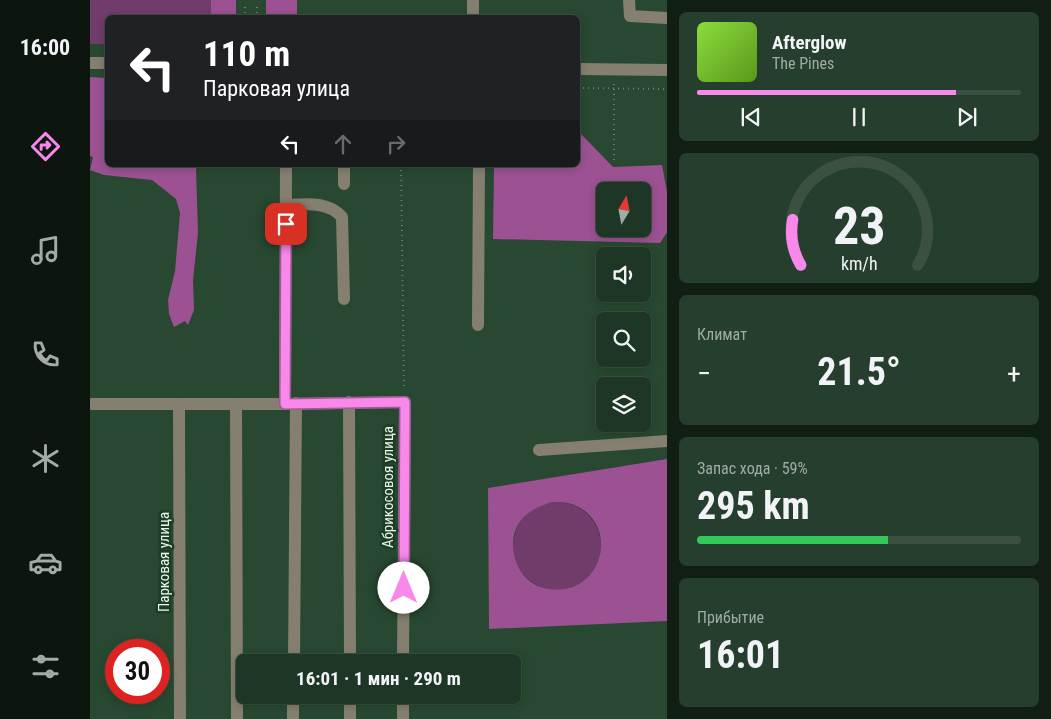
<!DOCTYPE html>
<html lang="ru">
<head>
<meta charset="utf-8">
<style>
	body { margin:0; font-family:"Roboto Condensed",sans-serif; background:#263e2d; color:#f1f3f6; height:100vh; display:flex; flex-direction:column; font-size:19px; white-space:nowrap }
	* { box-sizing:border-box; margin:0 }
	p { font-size:16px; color:#a1aba7 }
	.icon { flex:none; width:28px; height:28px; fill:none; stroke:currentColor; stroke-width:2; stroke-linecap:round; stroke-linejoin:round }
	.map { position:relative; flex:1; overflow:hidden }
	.drawer { display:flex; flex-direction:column; gap:12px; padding:12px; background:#101e14; width:384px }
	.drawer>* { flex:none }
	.banner { position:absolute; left:15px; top:15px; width:475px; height:152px; border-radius:8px; box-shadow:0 2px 8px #0003,0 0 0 1px #3c5042; background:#202124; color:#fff; overflow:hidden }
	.needle { width:32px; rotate:10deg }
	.fabs { position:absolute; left:506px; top:182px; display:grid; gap:10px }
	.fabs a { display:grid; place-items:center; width:55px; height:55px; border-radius:8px; background:#1e3625; box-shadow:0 2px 8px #0003,0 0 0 1px #3c5042; font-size:25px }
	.speed { position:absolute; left:15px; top:639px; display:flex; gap:10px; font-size:25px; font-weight:700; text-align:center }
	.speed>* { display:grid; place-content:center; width:65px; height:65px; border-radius:50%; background:#1e3625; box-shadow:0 2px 8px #0003,0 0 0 1px #3c5042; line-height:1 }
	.speed .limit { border:8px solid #d22; background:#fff; color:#111 }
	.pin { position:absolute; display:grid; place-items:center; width:42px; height:42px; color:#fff; margin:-21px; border-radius:10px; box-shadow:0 2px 8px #0006 }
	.me { position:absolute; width:55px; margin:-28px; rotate:0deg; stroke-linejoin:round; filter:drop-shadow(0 0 4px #0008) }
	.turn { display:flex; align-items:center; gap:18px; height:105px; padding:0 15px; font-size:22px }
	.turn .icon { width:65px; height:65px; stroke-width:2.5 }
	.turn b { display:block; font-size:35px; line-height:42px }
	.lanes { display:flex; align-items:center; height:48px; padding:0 15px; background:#0003; justify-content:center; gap:25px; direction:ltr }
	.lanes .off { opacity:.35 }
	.big { font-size:38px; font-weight:700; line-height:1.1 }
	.drawer .widget { flex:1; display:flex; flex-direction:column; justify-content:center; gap:8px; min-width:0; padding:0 18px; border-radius:8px; background:#263e2d }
	.drawer .dial { align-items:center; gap:0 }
	.dial svg { height:130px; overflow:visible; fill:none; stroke:#3c5042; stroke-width:7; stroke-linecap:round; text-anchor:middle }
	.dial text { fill:#f1f3f6; stroke:none }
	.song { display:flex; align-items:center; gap:15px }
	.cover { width:60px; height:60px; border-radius:8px; background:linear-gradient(135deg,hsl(90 70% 55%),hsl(90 70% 35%)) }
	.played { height:5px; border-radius:2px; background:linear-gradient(90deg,#f888ea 80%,#3c5042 80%) }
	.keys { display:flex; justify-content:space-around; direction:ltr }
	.heat { display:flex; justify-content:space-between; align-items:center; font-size:28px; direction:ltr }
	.charge { height:8px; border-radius:4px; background:linear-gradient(90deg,#34c759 59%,#3c5042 0) }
	.trip { position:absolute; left:146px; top:654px; width:285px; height:50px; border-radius:8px; background:#1e3625; box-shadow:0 2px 8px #0003,0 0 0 1px #3c5042; font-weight:700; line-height:50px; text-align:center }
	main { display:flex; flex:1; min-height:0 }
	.dock { display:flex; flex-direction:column; width:90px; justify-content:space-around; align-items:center; background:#0c160f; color:#a1aba7 }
	.dock .icon { width:35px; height:35px }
	.dock .selected { color:#f888ea }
	.dock b { font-size:22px; color:#f1f3f6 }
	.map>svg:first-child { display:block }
	.green { fill:#703c69 }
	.forest { fill:#9b5192; fill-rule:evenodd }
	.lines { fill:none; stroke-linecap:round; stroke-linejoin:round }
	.path { stroke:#66816d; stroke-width:2; stroke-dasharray:1 4; stroke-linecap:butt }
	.minor { stroke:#847f6f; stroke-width:12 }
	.route-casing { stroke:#a15898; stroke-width:12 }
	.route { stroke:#f888ea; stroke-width:9 }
	.labels { text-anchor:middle; stroke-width:5; stroke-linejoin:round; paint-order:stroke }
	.street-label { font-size:15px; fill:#e7f9eb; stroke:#1e3d27 }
</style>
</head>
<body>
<main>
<nav class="dock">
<b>16:00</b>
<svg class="icon selected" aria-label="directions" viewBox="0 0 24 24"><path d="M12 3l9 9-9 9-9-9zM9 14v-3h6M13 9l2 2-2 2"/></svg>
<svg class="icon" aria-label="music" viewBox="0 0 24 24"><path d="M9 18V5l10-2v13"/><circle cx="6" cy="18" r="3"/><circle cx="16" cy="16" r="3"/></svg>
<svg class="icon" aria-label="phone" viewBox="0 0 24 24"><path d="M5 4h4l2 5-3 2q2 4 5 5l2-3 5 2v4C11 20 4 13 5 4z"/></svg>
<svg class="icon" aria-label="climate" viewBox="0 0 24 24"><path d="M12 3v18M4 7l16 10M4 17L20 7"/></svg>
<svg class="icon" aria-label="car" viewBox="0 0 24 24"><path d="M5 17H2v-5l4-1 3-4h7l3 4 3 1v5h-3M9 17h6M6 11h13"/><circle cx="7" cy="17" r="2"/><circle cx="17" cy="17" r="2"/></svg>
<svg class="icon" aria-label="filters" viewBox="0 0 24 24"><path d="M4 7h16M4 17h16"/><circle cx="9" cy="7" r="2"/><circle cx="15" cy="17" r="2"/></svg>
</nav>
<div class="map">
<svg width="578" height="719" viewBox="0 0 578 719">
	<rect width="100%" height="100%" fill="#284831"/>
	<g class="green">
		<path d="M0,0H121V17L18,18L17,44H0Z"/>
		<circle cx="467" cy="546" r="44"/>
	</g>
	<g class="forest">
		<rect x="121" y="0" width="25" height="17"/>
		<rect x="176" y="0" width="31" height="17"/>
		<path d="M0,77L17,78L18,165H108L106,170L108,233L103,280L104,310L98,325L95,321L84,327L79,314L78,300L85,271L90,213L86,199L62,180L14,175L0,170L3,157L0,156Z"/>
		<path d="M488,134H491L523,167L572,165L577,192L578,231L570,243L403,239L404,165H488ZM515,191H552V229H515Z"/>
		<path d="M577,459V621L399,629L398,488ZM463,502C468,502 473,502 478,503C534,518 514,602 454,588C443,586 431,575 427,564C415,532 431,510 463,502Z"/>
	</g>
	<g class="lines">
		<g class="path">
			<path d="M155,18V4"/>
			<path d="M167,18V4"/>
			<path d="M488,88L578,89"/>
			<path d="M524,160V82"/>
			<path d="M311,165L314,390"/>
		</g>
		<g class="minor">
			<path d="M539,0L540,16L578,18"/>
			<path d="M383,18V0"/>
			<path d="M0,63H18"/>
			<path d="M488,69L578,70"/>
			<path d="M254,184V165"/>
			<path d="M197,205C216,204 238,201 252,217L254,299"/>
			<path d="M388,325L389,165"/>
			<path d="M259,402L260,662"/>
			<path d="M0,404H195L315,402L313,662"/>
			<path d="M89,404L90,719"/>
			<path d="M146,404L147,719"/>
			<path d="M195,404L196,165"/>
			<path d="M449,450L578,441"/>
			<path d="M204,662L206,403"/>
			<path d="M260,695V719"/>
			<path d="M203,719V695"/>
			<path d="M313,719V695"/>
		</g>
	</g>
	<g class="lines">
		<defs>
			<path id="route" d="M196,224L195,404L315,402L314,588"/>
		</defs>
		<use href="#route" class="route-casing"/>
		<use href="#route" class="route"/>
	</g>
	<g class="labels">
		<g class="street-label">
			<text transform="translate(298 487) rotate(-90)" y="5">Абрикосовоя улица</text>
			<text transform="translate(74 562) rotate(-90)" y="5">Парковая улица</text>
		</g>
	</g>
</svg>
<div class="fabs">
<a><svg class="needle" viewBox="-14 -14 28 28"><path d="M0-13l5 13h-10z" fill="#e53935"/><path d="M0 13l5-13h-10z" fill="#a1aba7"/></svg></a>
<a><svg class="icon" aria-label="sound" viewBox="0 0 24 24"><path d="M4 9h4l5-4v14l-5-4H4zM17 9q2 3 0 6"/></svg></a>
<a><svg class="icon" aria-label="search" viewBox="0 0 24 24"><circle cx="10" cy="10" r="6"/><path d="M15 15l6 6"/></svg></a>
<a><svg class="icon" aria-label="layers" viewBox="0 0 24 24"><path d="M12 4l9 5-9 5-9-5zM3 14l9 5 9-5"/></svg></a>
</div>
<div class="speed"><div class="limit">30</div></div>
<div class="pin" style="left:196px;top:224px;background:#d93025"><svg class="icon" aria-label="arrive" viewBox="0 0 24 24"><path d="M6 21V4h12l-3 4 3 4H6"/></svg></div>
<svg class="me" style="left:314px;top:588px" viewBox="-20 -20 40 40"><circle r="19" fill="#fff"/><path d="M0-13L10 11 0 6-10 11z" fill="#f888ea"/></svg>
<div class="trip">16:01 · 1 мин · 290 m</div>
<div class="banner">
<div class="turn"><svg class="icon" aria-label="left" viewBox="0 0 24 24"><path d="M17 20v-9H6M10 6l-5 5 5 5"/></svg><div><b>110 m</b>Парковая улица</div></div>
<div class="lanes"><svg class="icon" aria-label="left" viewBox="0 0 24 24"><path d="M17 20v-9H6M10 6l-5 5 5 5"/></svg><svg class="icon off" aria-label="ahead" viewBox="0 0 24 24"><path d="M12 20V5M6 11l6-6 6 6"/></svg><svg class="icon off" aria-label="right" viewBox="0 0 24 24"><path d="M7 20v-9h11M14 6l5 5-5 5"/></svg></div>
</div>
</div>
<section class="drawer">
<div class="widget">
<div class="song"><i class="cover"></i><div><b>Afterglow</b><p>The Pines</p></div></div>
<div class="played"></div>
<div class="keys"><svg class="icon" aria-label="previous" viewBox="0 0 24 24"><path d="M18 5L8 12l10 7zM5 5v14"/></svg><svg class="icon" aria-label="pause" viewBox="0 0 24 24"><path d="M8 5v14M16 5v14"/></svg><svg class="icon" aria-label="next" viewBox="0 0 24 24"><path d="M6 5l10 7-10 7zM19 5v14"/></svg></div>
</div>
<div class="widget dial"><svg viewBox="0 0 100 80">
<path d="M14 69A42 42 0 1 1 86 69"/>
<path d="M14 69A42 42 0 0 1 9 41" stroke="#f888ea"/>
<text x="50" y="56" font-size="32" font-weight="700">23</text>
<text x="50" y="72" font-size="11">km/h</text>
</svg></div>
<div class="widget"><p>Климат</p>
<div class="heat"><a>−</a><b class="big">21.5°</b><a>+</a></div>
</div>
<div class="widget"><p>Запас хода · 59%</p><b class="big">295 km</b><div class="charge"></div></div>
<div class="widget"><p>Прибытие</p><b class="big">16:01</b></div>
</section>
</main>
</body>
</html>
